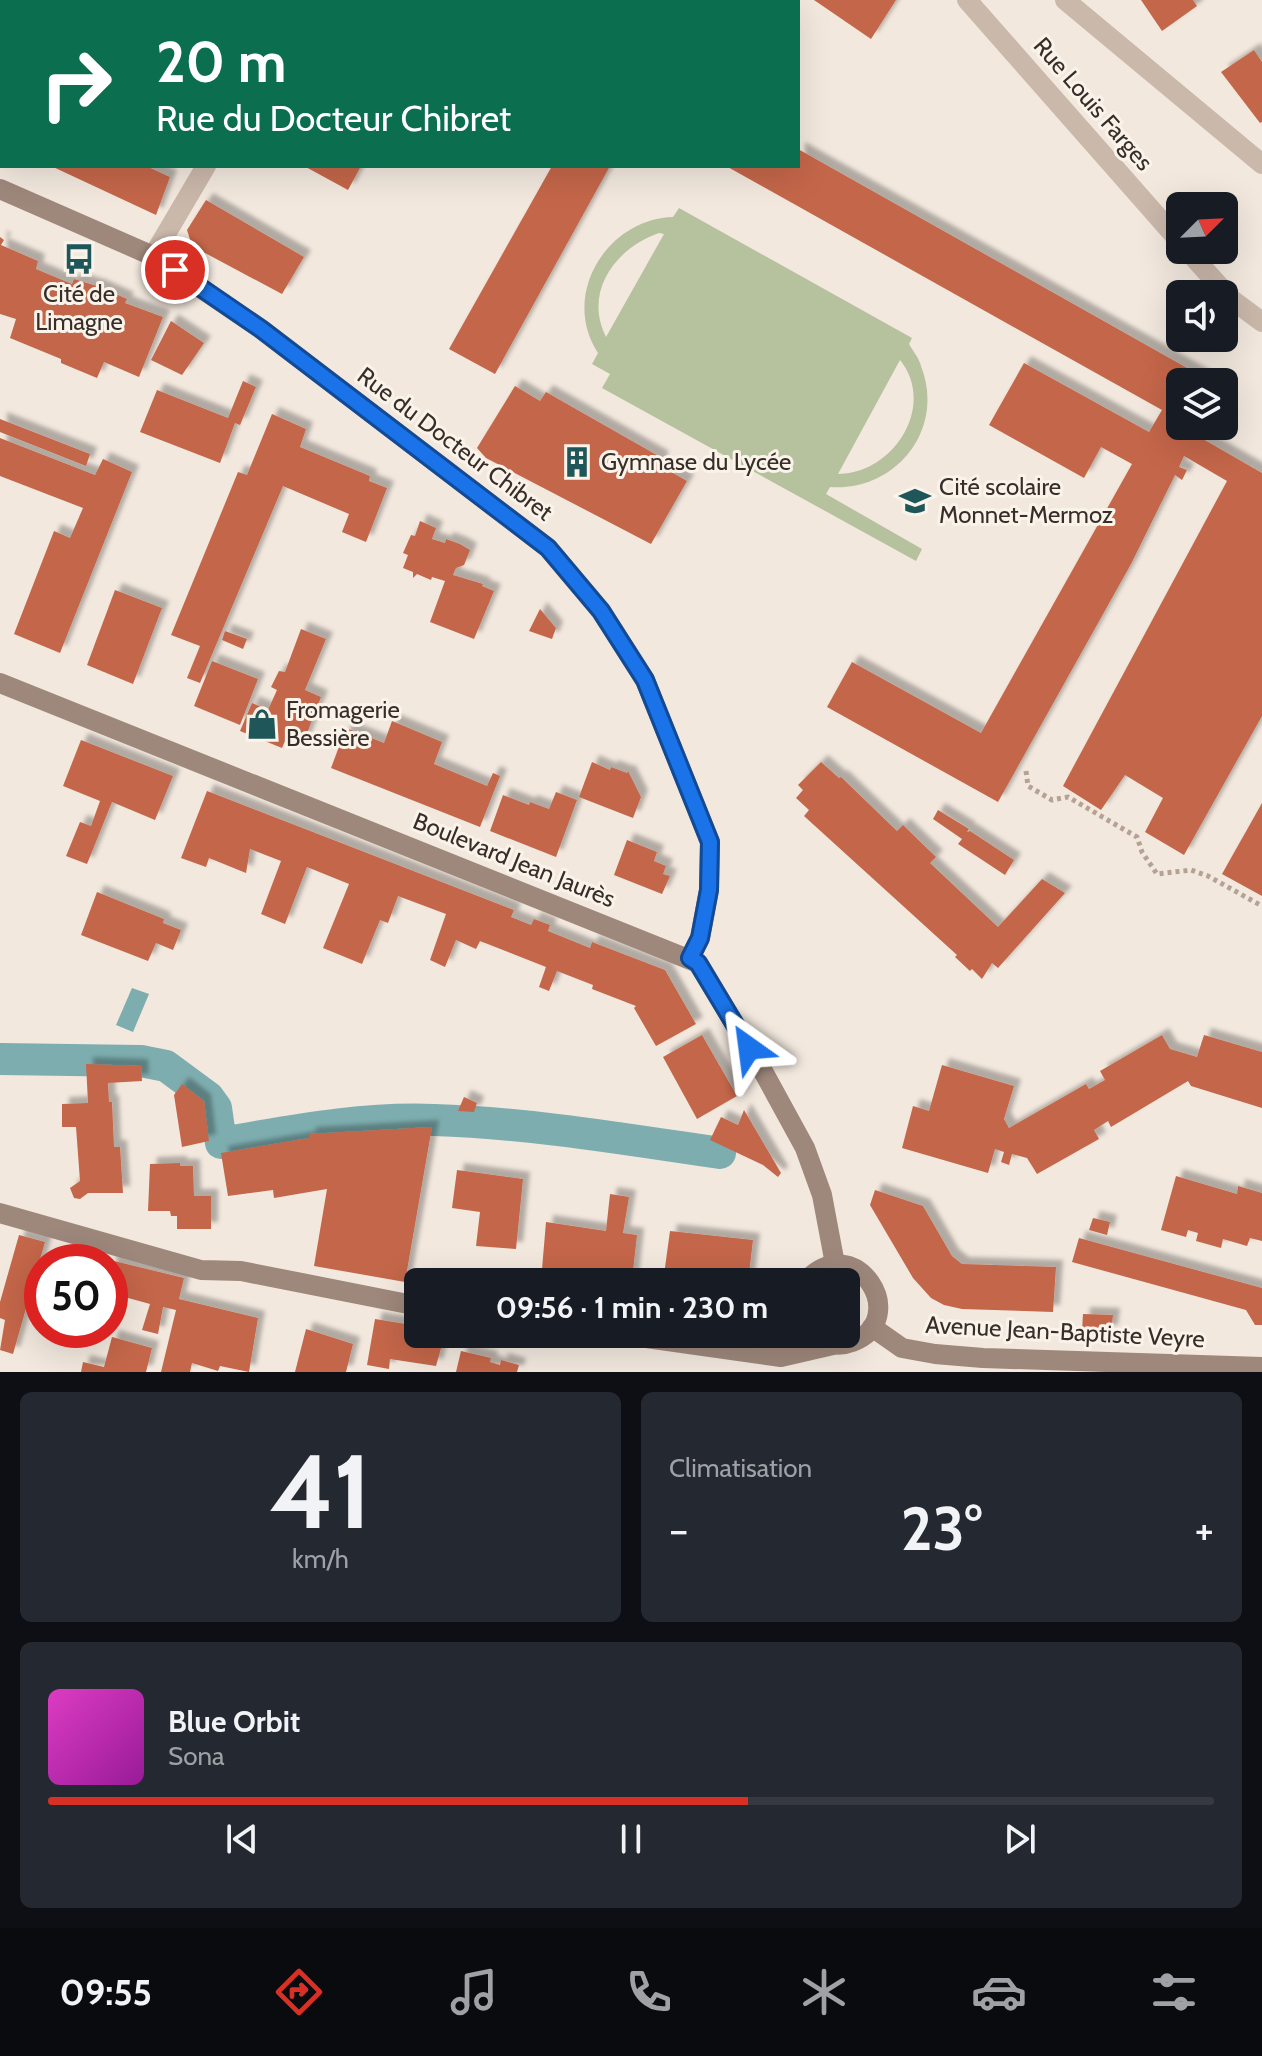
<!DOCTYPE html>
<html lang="fr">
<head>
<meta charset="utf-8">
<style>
	body { margin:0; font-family:Cabin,sans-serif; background:#242831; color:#f1f3f6; height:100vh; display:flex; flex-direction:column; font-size:30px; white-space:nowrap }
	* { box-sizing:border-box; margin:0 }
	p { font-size:26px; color:#9ea1a6 }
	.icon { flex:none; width:44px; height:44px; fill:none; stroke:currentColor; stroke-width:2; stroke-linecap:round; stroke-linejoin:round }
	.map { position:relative; height:1372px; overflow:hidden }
	.drawer { display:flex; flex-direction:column; gap:20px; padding:20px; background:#0d0f14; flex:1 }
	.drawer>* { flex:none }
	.guide { position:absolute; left:0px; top:0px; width:800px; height:168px; box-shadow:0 8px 32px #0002; background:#0b6e4f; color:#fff; overflow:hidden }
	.needle { width:52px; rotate:66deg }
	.buttons { position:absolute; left:1166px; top:192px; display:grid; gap:16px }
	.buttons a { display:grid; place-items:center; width:72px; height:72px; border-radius:12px; background:#171b24; box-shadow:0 8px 32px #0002; font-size:40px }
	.speed { position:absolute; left:24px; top:1244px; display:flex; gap:16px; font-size:40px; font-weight:700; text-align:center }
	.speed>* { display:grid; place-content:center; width:104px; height:104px; border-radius:50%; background:#171b24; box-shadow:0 8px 32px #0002; line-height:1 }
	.speed .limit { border:12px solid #d22; background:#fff; color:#111 }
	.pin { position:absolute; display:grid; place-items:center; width:68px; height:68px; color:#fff; margin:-34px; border:4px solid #fff; border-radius:50%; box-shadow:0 2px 8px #0007 }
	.me { position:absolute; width:88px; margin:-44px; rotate:329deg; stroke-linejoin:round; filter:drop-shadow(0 0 6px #0008) }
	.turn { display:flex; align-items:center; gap:28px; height:168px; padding:0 24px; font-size:36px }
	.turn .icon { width:104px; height:104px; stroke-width:2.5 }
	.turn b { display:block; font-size:56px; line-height:68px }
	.big { font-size:60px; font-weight:700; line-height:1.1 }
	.drawer .tile { flex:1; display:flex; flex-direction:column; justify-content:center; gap:12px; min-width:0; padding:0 28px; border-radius:12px; background:#242831 }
	.drawer .dial { align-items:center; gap:0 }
	.dial b { font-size:104px; line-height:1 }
	.song { display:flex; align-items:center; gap:24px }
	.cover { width:96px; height:96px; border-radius:12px; background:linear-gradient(135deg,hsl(310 70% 55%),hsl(300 70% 35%)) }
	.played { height:8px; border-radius:4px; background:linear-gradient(90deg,#d93025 60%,#363941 60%) }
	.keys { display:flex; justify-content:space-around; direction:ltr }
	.heat { display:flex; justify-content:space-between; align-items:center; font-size:44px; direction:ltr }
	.drawer .tiles { flex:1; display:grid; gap:20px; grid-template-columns:1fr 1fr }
	.tile:last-child { grid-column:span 2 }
	.trip { position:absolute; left:404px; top:1268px; width:456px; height:80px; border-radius:12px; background:#171b24; box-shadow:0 8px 32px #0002; font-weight:700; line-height:80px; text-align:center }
	.dock { display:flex; height:128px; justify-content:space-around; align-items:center; background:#090b0e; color:#9ea1a6 }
	.dock .icon { width:56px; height:56px }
	.dock .current { color:#d93025 }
	.dock b { font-size:36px; color:#f1f3f6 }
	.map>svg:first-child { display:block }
	.green { fill:#b6c19e; fill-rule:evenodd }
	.water { fill:#7dadaf }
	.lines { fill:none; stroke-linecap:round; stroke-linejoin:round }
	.canal { stroke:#7dadaf; stroke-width:32 }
	.building { fill:#c4664a; filter:url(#shadow) }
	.path { stroke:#b6a294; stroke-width:5; stroke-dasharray:4 4; stroke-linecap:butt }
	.street { stroke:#cab8aa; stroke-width:20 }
	.secondary { stroke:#9e877b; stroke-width:20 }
	.route-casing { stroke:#114b97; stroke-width:20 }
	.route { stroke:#1a73e8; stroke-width:14 }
	.labels { text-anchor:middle; stroke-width:6; stroke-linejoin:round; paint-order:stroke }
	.street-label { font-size:24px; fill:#382e29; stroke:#faf3ea }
	.poi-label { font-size:24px; fill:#382e29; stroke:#faf3ea; text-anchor:start }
</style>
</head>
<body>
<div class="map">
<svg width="1262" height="1372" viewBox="0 0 1262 1372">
	<defs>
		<filter id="shadow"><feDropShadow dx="7" dy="-7" stdDeviation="2" flood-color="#0004"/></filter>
	</defs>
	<rect width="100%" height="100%" fill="#f2e8de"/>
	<path class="green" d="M679,208L912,338L909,344C913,351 919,358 921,366C946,430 895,492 830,487L826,494L922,549L916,561L602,388L610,374L592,364L598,353C560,295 607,219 673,217ZM659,233L664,234L606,337C583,291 616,248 659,233ZM900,360C937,406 893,474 838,474Z"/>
	<path class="water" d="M132,988L149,994L133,1032L116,1025Z"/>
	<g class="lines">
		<path class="canal" d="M0,1059L141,1061L166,1066L208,1097L216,1108L221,1143C292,1131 362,1117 434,1120C530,1123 625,1139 720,1153"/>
	</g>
	<g class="building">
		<path d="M814,0H896L871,39Z"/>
		<path d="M1141,0H1193L1197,6L1162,31Z"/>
		<path d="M1254,50L1262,62V122L1260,123L1221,72Z"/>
		<path d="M798,149L1212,382H1180V426H1201L1196,435L1262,473V716L1184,855L1145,832L1163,798L1125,775L1101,810L1063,786L1227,481L1184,456L1179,467L1187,470L1182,480L1175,475L1131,564L998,802L827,707L852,662L981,733L1132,464L1101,447L1084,478L989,425L1024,363L1149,432L1162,410L726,166H798Z"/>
		<path d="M51,166H146L170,177L156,215Z"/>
		<path d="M304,166H361L348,190Z"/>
		<path d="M552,166H610L495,374L449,349Z"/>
		<path d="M206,200L304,257L282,294L192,246L187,230Z"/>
		<path d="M0,237L4,240L1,245L38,261L36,269L72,284L74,279L100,287L127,299L125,303L163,317L139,377L104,362L97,378L61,363V359L10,338L16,319L0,314Z"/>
		<path d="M171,321L204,343L182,375L151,360Z"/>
		<path d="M243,381L256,387L240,425L235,423L220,463L140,432L157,390L228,418Z"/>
		<path d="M515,386L540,401L546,392L662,458L659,465L687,481L651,544L486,458L477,448Z"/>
		<path d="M272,414L306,429L300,447L370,476L369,481L387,488L366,542L342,532L349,514L283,486L200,683L187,678L200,646L171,635L238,472L247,475Z"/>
		<path d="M0,419L90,454L86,466L0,432Z"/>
		<path d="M0,438L95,475L103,459L132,472L60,653L14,634L54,531L70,538L83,508L0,476Z"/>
		<path d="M420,521L436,528L432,539L445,543L446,539L460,544L470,550L464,565L456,568L453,575L483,584L482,586L494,591L474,639L430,622L445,581L432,577L431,580L417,574L413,578V572L403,568L408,555L403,553L411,535L415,536Z"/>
		<path d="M115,590L162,608L133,684L87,665Z"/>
		<path d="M540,609L556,628L552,639L529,631Z"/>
		<path d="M301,629L326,639L305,690L321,697L304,741L288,734L282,748L240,731L252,703L268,710L277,690L271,687L279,671L285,672Z"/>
		<path d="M225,631L247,639L243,649L222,640Z"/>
		<path d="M212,661L258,679L240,725L194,706Z"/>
		<path d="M392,721L442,742L434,764L487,786L493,773L500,776L480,827L331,768L346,728L384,743Z"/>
		<path d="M81,740L173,776L155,820L112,802L87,864L66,856L80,822L91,826L100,801L63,786Z"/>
		<path d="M592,762L610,770L611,767L627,773L628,771L641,797L633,818L579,797Z"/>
		<path d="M821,762L839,778L841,777L897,831L903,825L936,857L930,863L998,927L1042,879L1065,893L998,968L992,963L982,979L972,969L970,971L955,957L957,955L804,816L809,810L796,798L803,790L798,785Z"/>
		<path d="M207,791L514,910L511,917L531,925L534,919L550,925L548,931L590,948L592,942L665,970L696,1024L656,1046L634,1008L636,1006L592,989L593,985L557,971L549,991L539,987L546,967L480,941L476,949L456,940L445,967L430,960L446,914L398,896L388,923L380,920L362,964L323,948L349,884L307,867L285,924L261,914L281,861L250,849L246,873L209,858L206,867L181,858Z"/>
		<path d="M556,792L577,800L556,857L490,831L503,795L529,805L530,802L549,809Z"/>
		<path d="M1262,803V896L1222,874Z"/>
		<path d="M938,810L969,829L967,832L970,831L1014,860L1005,875L958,844L962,839L933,819Z"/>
		<path d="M627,840L657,852L654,861L666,866L663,874L670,876L662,894L614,875Z"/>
		<path d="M97,892L164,919L163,923L181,930L173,950L156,943L148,961L81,935Z"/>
		<path d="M702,1035L737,1096L697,1119L663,1057Z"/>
		<path d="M1162,1035L1170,1049L1197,1057L1204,1035L1262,1052V1108L1191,1086L1188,1081L1111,1127L1108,1121L1094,1130L1099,1139L1037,1174L1027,1158L1012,1154L1009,1165L1001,1162L1004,1152L995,1149L988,1173L902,1148L913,1106L929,1111L942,1065L1014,1086L1004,1119L1009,1128L1086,1084L1089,1089L1105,1080L1100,1071Z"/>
		<path d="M86,1064L141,1066L142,1081L108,1083L109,1102H112L114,1147H120L123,1193H88L80,1199L74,1198L70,1188L80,1181L76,1127H62V1104L88,1103Z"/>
		<path d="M182,1084L204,1101L209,1141L182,1147L174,1095Z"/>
		<path d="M464,1097L477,1103L474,1112L458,1111Z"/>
		<path d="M744,1110L781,1173L778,1177L763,1165L710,1140L721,1117L738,1125Z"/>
		<path d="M432,1127L405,1282L314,1266L327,1189L274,1198L273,1190L228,1196L221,1153L309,1138V1134Z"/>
		<path d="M180,1163V1166H193L194,1196H211V1229H177V1216H171L170,1211H148L150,1164Z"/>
		<path d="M457,1170L523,1179L516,1249L476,1246L480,1212L452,1208Z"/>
		<path d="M1176,1176L1237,1194L1238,1186L1262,1193V1241L1250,1238L1247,1246L1223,1239L1221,1248L1196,1241L1198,1233L1188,1230L1186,1237L1161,1230Z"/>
		<path d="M875,1190L923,1206L952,1256L962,1264L1056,1267L1053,1312L962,1309L944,1305L931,1298L913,1278L870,1205Z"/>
		<path d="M610,1194L629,1197L623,1233L637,1235L632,1280L542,1269L546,1222L606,1231Z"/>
		<path d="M1093,1218L1110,1222L1107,1235L1089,1230Z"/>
		<path d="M670,1231L753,1240L748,1282H663Z"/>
		<path d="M19,1235L45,1242L13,1354L0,1350L5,1320L0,1318V1302Z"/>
		<path d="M1079,1238L1262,1288V1325H1255L1246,1310L1072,1262Z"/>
		<path d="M110,1260L184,1278L179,1299L258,1318L249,1372L220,1366L218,1371L192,1363L190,1372H161L176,1310L163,1307L158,1334L142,1330L150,1304L110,1293Z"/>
		<path d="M1083,1314L1113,1315L1111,1332L1082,1331Z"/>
		<path d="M375,1319L418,1326V1334H445L436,1366L390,1359L389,1369L367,1365Z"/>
		<path d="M306,1329L353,1344L346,1372H295Z"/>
		<path d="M112,1337L152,1348L146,1372H81L83,1362L104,1367Z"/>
		<path d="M461,1351L491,1358L490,1362L500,1365L501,1360L519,1365L517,1372H456Z"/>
	</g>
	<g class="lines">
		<path class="path" d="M1026,771L1028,786L1052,800L1068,797L1137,837L1142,852L1157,874L1191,870L1208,876L1262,906"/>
		<g class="street">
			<path d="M967,0L1180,242"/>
			<path d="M1065,0L1262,164"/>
			<path d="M301,2L302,0"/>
			<path d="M1187,250L1231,299L1262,322"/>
			<path d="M153,256L206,166"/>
		</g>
		<g class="secondary">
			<path d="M0,189L153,256L261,329L548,548L601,611L645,680L710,842L709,890L700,938L690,958"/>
			<path d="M0,683L698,963L764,1073L805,1148L822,1195L835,1264"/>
			<path d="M0,1213L201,1270L241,1271L418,1306"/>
			<path d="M805,1282C855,1226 913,1320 852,1342C837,1348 823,1343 811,1334"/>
			<path d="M872,1327L902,1348L935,1354L983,1358L1262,1367"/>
			<path d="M618,1334L781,1357L833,1345"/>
			<path d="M738,1344L766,1340L780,1334"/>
		</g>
	</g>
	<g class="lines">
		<defs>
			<path id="route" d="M175,270L261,329L548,548L601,611L645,680L710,842L709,890L700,938L690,958L698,963L749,1048"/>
		</defs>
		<use href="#route" class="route-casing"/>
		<use href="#route" class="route"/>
	</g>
	<defs>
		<symbol id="bus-bare" viewBox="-9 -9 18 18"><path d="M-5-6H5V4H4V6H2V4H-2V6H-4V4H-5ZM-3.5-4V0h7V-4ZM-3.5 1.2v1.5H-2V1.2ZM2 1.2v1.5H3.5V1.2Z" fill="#1f5659" stroke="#faf3ea" stroke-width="2.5" paint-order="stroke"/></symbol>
		<symbol id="building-bare" viewBox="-9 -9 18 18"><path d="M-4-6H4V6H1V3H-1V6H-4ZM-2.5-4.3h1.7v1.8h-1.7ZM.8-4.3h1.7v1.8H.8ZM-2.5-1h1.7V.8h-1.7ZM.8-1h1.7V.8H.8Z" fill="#1f5659" stroke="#faf3ea" stroke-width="2.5" paint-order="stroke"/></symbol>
		<symbol id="school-bare" viewBox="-9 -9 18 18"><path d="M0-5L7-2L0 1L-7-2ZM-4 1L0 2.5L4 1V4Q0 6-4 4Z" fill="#1f5659" stroke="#faf3ea" stroke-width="2.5" paint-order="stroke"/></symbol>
		<symbol id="shop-bare" viewBox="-9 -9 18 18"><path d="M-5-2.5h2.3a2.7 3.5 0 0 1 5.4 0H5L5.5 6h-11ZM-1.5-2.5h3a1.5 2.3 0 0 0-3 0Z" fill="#1f5659" stroke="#faf3ea" stroke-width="2.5" paint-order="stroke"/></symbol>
	</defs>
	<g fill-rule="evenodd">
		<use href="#bus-bare" x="57" y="237" width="44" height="44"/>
		<use href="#building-bare" x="555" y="440" width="44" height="44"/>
		<use href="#school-bare" x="893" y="479" width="44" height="44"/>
		<use href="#shop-bare" x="240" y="702" width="44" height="44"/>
	</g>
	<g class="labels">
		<g class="street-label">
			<text transform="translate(1093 104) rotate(49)" y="8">Rue Louis Farges</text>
			<text transform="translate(455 444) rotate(37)" y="8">Rue du Docteur Chibret</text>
			<text transform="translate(514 860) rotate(22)" y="8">Boulevard Jean Jaurès</text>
			<text transform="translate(1065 1332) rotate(3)" y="8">Avenue Jean-Baptiste Veyre</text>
		</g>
		<g class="poi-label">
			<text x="79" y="302" text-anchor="middle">Cité de<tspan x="79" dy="28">Limagne</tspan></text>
			<text x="601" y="470">Gymnase du Lycée</text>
			<text x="939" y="495">Cité scolaire<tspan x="939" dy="28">Monnet-Mermoz</tspan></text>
			<text x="286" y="718">Fromagerie<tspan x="286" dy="28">Bessière</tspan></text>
		</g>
	</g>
</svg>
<div class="buttons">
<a><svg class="needle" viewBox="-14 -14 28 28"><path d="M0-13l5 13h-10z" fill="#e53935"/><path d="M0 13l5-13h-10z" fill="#9ea1a6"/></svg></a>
<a><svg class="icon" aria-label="sound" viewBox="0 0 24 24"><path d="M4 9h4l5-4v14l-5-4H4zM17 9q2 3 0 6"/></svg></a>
<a><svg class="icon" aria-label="layers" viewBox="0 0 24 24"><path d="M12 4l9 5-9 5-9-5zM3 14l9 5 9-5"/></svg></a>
</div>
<div class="speed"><div class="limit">50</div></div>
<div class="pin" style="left:175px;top:270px;background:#d93025"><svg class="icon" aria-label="arrive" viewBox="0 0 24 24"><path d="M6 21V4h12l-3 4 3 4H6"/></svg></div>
<svg class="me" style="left:749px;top:1048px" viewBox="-20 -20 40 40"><path d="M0-17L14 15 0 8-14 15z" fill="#1a73e8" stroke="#fff" stroke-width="4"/></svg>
<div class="trip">09:56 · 1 min · 230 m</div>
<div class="guide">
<div class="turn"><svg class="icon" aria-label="right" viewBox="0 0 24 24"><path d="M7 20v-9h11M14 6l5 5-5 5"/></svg><div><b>20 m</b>Rue du Docteur Chibret</div></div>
</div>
</div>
<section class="drawer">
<div class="tiles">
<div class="tile dial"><b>41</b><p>km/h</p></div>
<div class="tile"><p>Climatisation</p>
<div class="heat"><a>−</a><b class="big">23°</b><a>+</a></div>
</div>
<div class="tile">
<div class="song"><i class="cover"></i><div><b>Blue Orbit</b><p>Sona</p></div></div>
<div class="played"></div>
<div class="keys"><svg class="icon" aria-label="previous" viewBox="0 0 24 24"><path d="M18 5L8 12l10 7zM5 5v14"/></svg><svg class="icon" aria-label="pause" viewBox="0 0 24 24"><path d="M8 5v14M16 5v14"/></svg><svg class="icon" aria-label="next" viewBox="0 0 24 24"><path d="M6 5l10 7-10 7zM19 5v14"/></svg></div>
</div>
</div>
</section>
<nav class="dock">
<b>09:55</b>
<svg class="icon current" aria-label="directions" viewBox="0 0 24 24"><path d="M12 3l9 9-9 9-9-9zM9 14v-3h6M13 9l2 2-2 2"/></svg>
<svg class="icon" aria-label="music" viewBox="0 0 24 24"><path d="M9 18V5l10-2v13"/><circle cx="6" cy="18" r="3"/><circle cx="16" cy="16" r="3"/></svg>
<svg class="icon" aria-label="phone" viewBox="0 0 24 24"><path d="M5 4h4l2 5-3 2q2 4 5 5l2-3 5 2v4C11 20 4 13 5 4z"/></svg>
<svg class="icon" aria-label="climate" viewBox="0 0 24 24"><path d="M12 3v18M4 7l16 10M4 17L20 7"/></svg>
<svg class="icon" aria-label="car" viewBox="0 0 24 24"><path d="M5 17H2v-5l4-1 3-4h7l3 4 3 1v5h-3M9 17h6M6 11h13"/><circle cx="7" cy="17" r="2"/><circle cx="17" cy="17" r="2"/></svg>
<svg class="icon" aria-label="filters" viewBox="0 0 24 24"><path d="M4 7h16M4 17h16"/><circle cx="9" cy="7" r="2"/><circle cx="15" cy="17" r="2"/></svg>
</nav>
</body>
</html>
